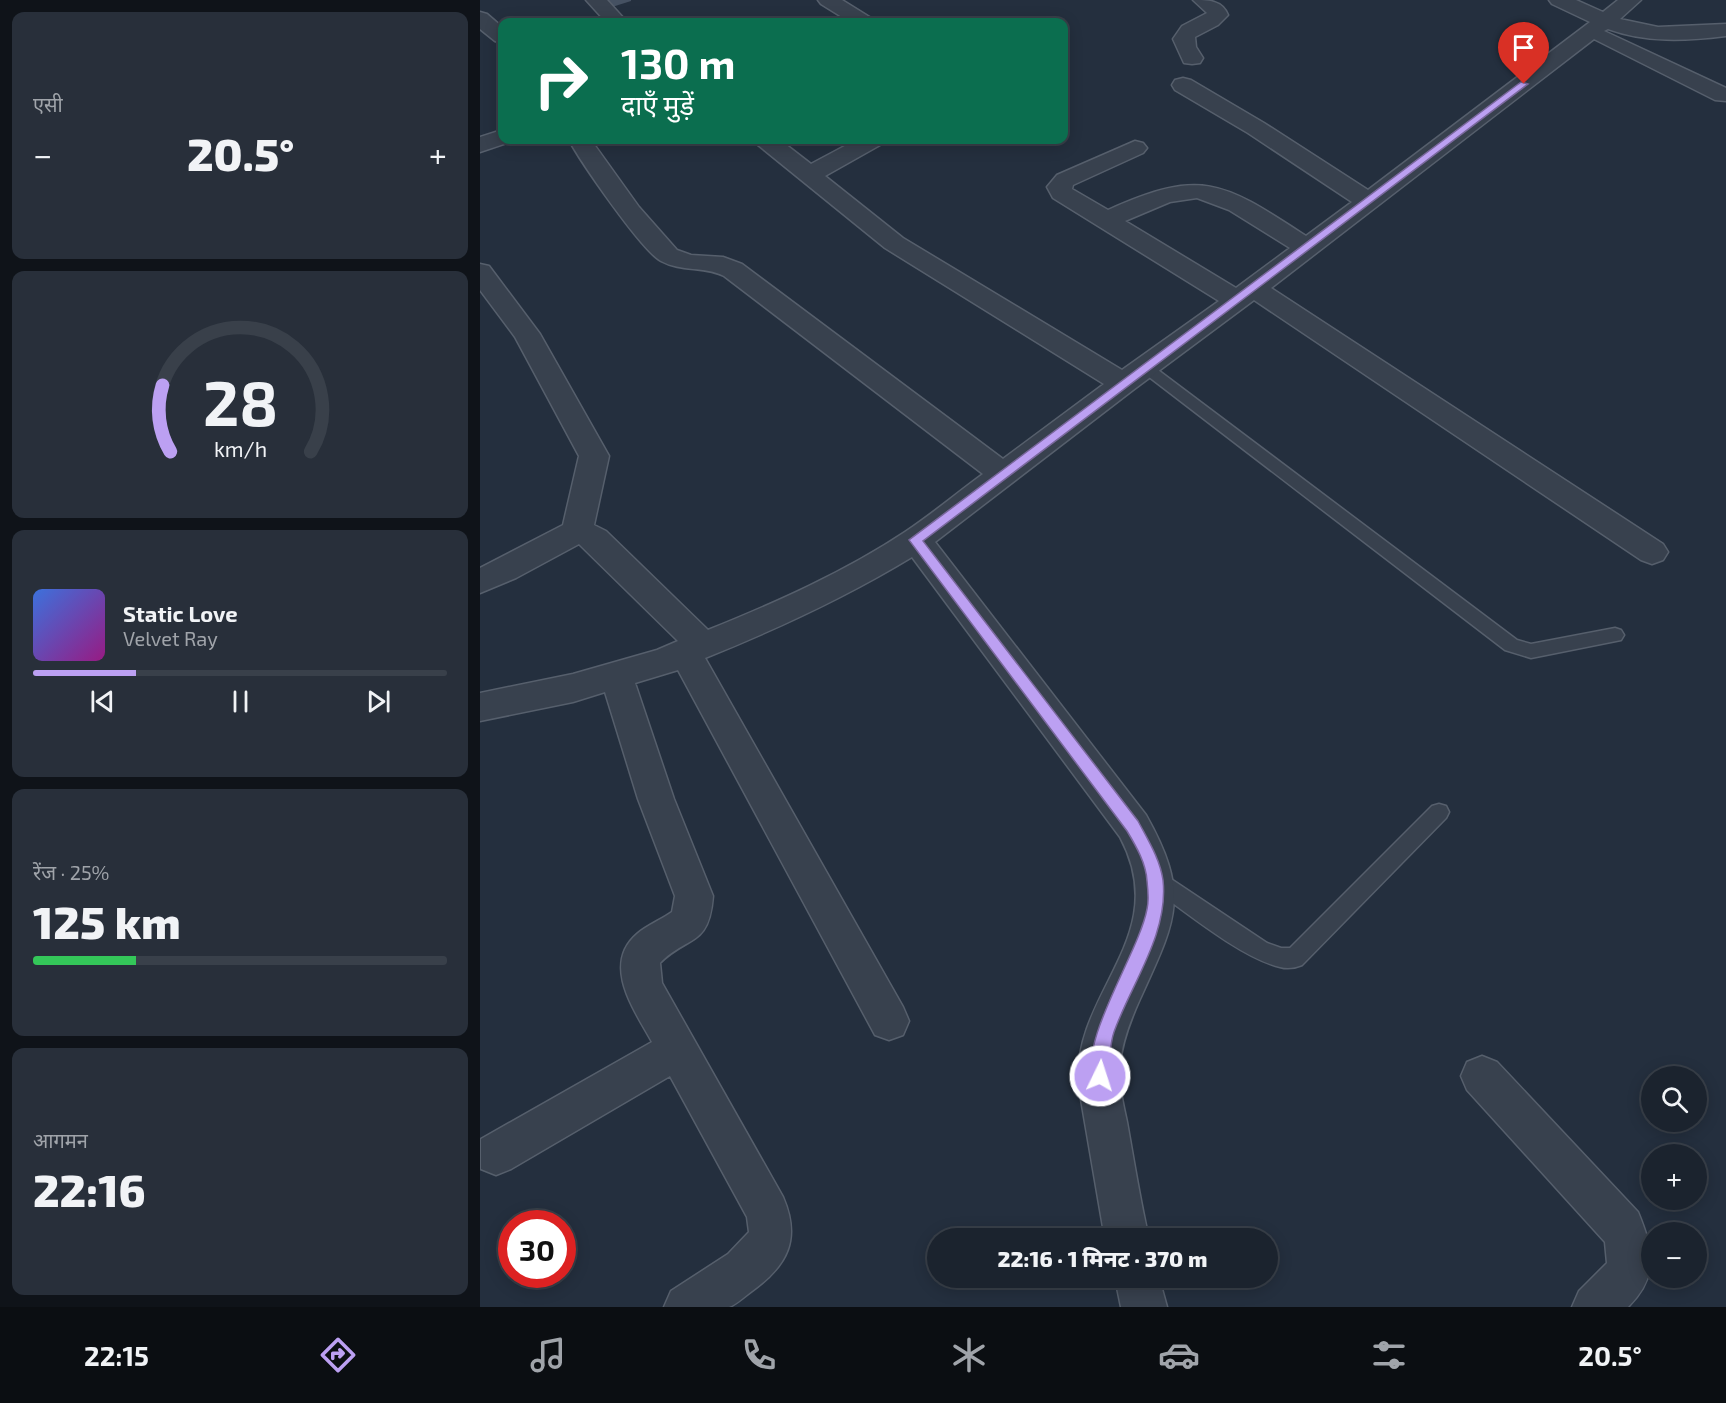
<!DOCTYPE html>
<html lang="hi">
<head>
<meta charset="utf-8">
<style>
	body { margin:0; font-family:"Exo 2","Noto Sans Devanagari",sans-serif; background:#282f3a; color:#f1f3f6; height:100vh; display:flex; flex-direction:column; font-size:22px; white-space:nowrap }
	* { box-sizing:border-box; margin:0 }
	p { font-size:20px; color:#a0a4aa }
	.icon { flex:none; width:33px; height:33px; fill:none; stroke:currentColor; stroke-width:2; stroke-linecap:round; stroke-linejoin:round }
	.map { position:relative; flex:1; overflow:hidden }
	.side { display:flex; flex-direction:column; gap:12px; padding:12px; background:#0f1319; width:480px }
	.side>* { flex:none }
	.guide { position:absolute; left:18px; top:18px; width:570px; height:126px; border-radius:12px; box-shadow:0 3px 15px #0003,0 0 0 2px #39404a; background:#0b6e4f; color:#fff; overflow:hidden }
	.fabs { position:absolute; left:1161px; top:1066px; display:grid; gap:12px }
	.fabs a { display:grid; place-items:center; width:66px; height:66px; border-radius:50%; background:#1b232e; box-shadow:0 3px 15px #0003,0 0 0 2px #39404a; font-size:30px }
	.speed { position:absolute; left:18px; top:1210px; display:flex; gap:12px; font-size:30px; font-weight:700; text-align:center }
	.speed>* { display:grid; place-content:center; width:78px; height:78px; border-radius:50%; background:#1b232e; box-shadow:0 3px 15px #0003,0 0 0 2px #39404a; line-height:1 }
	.speed .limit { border:9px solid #d22; background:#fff; color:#111 }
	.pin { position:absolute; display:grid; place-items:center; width:51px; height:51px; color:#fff; margin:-62px -26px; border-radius:50% 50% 50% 0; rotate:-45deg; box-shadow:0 0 6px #0007 }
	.pin .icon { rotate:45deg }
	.me { position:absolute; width:66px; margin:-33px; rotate:4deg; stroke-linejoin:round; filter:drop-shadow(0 0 4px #0008) }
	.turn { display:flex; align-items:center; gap:21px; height:126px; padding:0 24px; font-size:27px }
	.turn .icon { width:78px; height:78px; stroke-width:2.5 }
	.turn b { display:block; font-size:42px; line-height:51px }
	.big { font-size:45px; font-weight:800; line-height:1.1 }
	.side .card { flex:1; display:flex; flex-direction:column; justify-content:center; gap:9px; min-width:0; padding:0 21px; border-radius:12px; background:#282f3a }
	.side .dial { align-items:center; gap:0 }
	.dial svg { height:156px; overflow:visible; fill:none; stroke:#39404a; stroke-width:7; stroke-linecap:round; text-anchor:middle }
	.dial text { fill:#f1f3f6; stroke:none }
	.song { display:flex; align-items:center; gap:18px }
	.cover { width:72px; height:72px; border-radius:9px; background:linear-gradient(135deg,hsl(220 70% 55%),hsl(310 70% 35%)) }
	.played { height:6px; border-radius:3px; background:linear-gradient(90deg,#bca0f2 25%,#39404a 25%) }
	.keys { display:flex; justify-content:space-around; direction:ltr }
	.heat { display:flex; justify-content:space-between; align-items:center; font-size:33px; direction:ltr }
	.charge { height:9px; border-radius:4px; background:linear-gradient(90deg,#34c759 25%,#39404a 0) }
	.trip { position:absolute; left:447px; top:1228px; width:351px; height:60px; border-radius:30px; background:#1b232e; box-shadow:0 3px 15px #0003,0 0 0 2px #39404a; font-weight:800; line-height:60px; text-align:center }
	.dock { display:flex; height:96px; justify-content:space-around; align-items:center; background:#0b0e12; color:#a0a4aa }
	.dock .icon { width:42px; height:42px }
	.dock .selected { color:#bca0f2 }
	.dock b { font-size:27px; color:#f1f3f6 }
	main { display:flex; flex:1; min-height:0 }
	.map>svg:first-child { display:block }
	.building { fill:#455162 }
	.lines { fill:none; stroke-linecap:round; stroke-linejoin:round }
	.service-casing { stroke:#565f6c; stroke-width:3 }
	.minor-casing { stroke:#565f6c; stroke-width:3 }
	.service { fill:#38414e; fill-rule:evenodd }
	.minor { fill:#38414e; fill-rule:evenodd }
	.route { fill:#bca0f2; stroke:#7a689d; stroke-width:1.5 }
</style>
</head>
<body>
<main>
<section class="side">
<div class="card"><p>एसी</p>
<div class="heat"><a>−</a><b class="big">20.5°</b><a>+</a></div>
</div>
<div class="card dial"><svg viewBox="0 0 100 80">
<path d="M14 69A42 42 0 1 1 86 69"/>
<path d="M14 69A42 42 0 0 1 10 35" stroke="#bca0f2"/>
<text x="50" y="56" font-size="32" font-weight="700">28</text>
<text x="50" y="72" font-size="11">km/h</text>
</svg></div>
<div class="card">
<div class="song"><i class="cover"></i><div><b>Static Love</b><p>Velvet Ray</p></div></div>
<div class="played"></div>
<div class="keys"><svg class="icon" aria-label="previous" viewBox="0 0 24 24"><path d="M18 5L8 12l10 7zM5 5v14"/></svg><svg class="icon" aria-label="pause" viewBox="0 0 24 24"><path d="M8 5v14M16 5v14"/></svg><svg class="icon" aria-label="next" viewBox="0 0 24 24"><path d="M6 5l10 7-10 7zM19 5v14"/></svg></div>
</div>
<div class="card"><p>रेंज · 25%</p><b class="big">125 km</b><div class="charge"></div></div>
<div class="card"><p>आगमन</p><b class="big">22:16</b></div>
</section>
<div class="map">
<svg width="1246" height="1307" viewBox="0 0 1246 1307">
	<rect width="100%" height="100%" fill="#242f3e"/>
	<path class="building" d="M125,0H151V1L132,7Z"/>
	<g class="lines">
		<defs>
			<g id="service">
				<path d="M665,362L670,364L1037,640L1051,644L1135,628L1141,630L1144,635L1141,640L1051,658L1025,650L660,370L658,367L660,364Z"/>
				<path d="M959,804L966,806L969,812L966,818L822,965C815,968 807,969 800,967C761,958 702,909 668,885L665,879L668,873L675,870L682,873L787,943L801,948H810L952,806Z"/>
			</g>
			<g id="minor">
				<path d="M106,0H127L147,22H126Z"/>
				<path d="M338,0H362L391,18L394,22H370L341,4Z"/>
				<path d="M713,0C728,0 742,0 748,15L738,25L715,37L716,47L723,58L720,63L712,64L704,63L693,39L702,26L727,13Z"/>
				<path d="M1069,0H1096L1123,12L1138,0H1161L1140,19L1178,27L1246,24V36C1205,41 1167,43 1128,29L1124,31L1246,88V101L1235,100L1114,39L791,288L1183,544L1188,552L1183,560L1172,564L1161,560L774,300L653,390L455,542L666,815C711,895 696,920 660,999C651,1019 642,1041 640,1064C638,1084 643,1103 647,1122C654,1161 660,1200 669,1239H625L598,1082C595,989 693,936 640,837L432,557C366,597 297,629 225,658L423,1007L429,1021L423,1035L409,1040L395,1035L198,670L155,683L194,799L233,896C229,948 207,935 180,963L182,983L303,1197C321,1239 308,1265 272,1291C265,1296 257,1304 249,1307C237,1307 199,1307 184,1307L191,1291L248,1254L269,1232L267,1217L190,1076L31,1169L16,1175L1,1169V1139L172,1042C155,1011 121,965 157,934C167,925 181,920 192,912L195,896L158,799L125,692L93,702L0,721V693L93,674L177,650L198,641L99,544L36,578L0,593V568L83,525L99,456L35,337L0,290V264L9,266L60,334L129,456L114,525L126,531L228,630C295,603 365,572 425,532C452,514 477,493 503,474L244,276C225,266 201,272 181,261C162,251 100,161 89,140H111L159,207L197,250L211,255L243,257L262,264L523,459L624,384L405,248L278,145L275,140H300L331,164L376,140H403L400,145L345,176L423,238L642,370L739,301L573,198L567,187L577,175L655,141L663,143L667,148L663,153L593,185L592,189L628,210C723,167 744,183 826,236L872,202L768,133L695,90L692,85L695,80L703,78L711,80L784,123L888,190L1110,22L1072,4ZM717,198L749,210L810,248L756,288L645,221L690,202Z"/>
				<path d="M0,12L7,14L22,27V43L15,41L0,29Z"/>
				<path d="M22,130V140H32L30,142L0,152V137Z"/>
				<path d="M1002,1056L1017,1062L1158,1212C1173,1249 1180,1275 1148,1307H1092L1099,1291L1127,1263L1125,1242L987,1090L981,1076L987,1062Z"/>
				<path d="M635,1278H679L687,1307H641Z"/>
			</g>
		</defs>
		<use href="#service" class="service-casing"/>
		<use href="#minor" class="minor-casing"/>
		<use href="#service" class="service"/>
		<use href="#minor" class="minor"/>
	</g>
	<path class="route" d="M1041,82L1048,84L443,541L658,821C668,840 680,859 683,880C689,934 651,984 634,1032C628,1048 632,1068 626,1082L620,1084L614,1082C597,1042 659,953 667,909C669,901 668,890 667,881C666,863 656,846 647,831L429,540Z"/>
</svg>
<div class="fabs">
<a><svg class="icon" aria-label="search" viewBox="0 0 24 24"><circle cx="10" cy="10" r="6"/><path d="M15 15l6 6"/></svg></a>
<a>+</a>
<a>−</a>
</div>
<div class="speed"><div class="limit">30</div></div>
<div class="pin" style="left:1044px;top:84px;background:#d93025"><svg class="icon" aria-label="arrive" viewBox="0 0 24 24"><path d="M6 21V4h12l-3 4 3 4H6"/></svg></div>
<svg class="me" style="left:620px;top:1076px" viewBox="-20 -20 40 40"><circle r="17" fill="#bca0f2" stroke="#fff" stroke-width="3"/><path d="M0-11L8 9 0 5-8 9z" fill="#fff"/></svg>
<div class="trip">22:16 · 1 मिनट · 370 m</div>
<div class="guide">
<div class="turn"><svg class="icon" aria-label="right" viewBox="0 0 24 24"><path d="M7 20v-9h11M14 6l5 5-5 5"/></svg><div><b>130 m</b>दाएँ मुड़ें</div></div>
</div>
</div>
</main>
<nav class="dock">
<b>22:15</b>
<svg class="icon selected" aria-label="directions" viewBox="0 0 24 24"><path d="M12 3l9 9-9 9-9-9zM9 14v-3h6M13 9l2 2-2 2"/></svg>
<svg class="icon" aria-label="music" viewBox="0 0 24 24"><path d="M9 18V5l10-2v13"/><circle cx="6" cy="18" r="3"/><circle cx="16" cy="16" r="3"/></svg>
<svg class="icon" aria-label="phone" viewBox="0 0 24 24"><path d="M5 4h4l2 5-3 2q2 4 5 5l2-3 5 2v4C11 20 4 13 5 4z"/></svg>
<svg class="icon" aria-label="climate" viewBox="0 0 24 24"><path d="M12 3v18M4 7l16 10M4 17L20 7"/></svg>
<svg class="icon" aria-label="car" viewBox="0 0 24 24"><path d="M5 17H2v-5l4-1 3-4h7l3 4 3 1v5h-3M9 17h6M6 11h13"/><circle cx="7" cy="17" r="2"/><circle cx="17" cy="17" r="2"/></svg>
<svg class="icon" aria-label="filters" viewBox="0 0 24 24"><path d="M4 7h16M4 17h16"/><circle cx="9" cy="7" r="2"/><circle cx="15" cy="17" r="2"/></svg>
<b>20.5°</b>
</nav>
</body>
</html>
